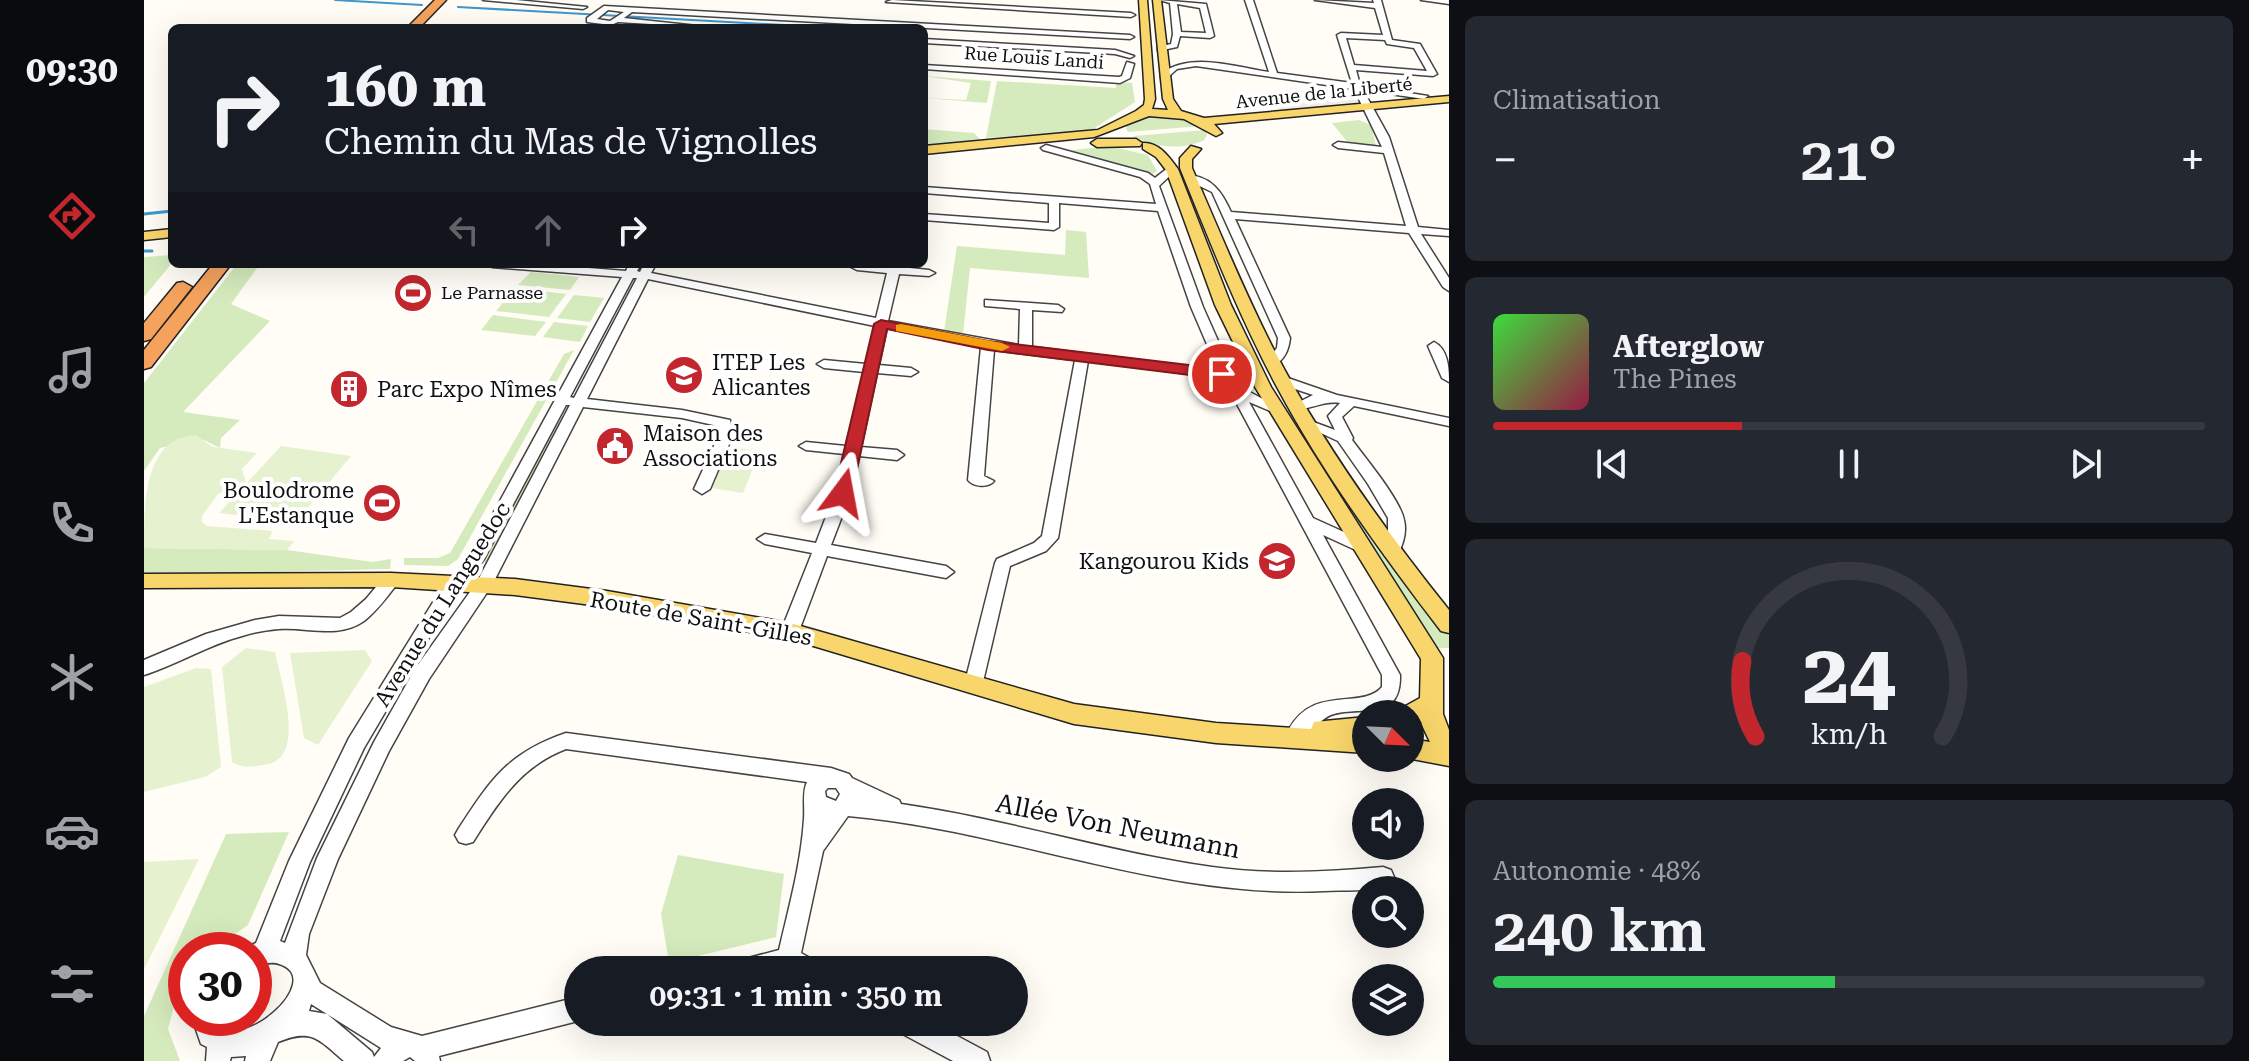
<!DOCTYPE html>
<html lang="fr">
<head>
<meta charset="utf-8">
<style>
	body { margin:0; font-family:"Roboto Serif",serif; background:#242831; color:#f1f3f6; height:100vh; display:flex; flex-direction:column; font-size:30px; white-space:nowrap }
	* { box-sizing:border-box; margin:0 }
	p { font-size:26px; color:#9ea1a6 }
	.icon { flex:none; width:44px; height:44px; fill:none; stroke:currentColor; stroke-width:2; stroke-linecap:round; stroke-linejoin:round }
	.map { position:relative; flex:1; overflow:hidden }
	.side { display:flex; flex-direction:column; gap:16px; padding:16px; background:#0d0f14; width:800px }
	.side>* { flex:none }
	.top-card { position:absolute; left:24px; top:24px; width:760px; height:244px; border-radius:12px; box-shadow:0 8px 32px #0002; background:#171b24; color:#f1f3f6; overflow:hidden }
	.needle { width:52px; rotate:114deg }
	.buttons { position:absolute; left:1208px; top:700px; display:grid; gap:16px }
	.buttons a { display:grid; place-items:center; width:72px; height:72px; border-radius:50%; background:#171b24; box-shadow:0 8px 32px #0002; font-size:40px }
	.speed { position:absolute; left:24px; top:932px; display:flex; gap:16px; font-size:40px; font-weight:700; text-align:center }
	.speed>* { display:grid; place-content:center; width:104px; height:104px; border-radius:50%; background:#171b24; box-shadow:0 8px 32px #0002; line-height:1 }
	.speed .limit { border:12px solid #d22; background:#fff; color:#111 }
	.pin { position:absolute; display:grid; place-items:center; width:68px; height:68px; color:#fff; margin:-34px; border:4px solid #fff; border-radius:50%; box-shadow:0 2px 8px #0007 }
	.me { position:absolute; width:88px; margin:-44px; rotate:13deg; stroke-linejoin:round; filter:drop-shadow(0 0 6px #0008) }
	.turn { display:flex; align-items:center; gap:28px; height:168px; padding:0 24px; font-size:36px }
	.turn .icon { width:104px; height:104px; stroke-width:2.5 }
	.turn b { display:block; font-size:56px; line-height:68px }
	.lanes { display:flex; align-items:center; height:76px; padding:0 24px; background:#0003; justify-content:center; gap:40px; direction:ltr }
	.lanes .off { opacity:.35 }
	.big { font-size:60px; font-weight:600; line-height:1.1 }
	.side .card { flex:1; display:flex; flex-direction:column; justify-content:center; gap:12px; min-width:0; padding:0 28px; border-radius:12px; background:#242831 }
	.side .dial { align-items:center; gap:0 }
	.dial svg { height:208px; overflow:visible; fill:none; stroke:#363941; stroke-width:7; stroke-linecap:round; text-anchor:middle }
	.dial text { fill:#f1f3f6; stroke:none }
	.song { display:flex; align-items:center; gap:24px }
	.cover { width:96px; height:96px; border-radius:12px; background:linear-gradient(135deg,hsl(120 70% 55%),hsl(340 70% 35%)) }
	.played { height:8px; border-radius:4px; background:linear-gradient(90deg,#c4262e 35%,#363941 35%) }
	.keys { display:flex; justify-content:space-around; direction:ltr }
	.heat { display:flex; justify-content:space-between; align-items:center; font-size:44px; direction:ltr }
	.charge { height:12px; border-radius:6px; background:linear-gradient(90deg,#34c759 48%,#363941 0) }
	.trip { position:absolute; left:420px; top:956px; width:464px; height:80px; border-radius:40px; background:#171b24; box-shadow:0 8px 32px #0002; font-weight:600; line-height:80px; text-align:center }
	main { display:flex; flex:1; min-height:0 }
	.menu { display:flex; flex-direction:column; width:144px; justify-content:space-around; align-items:center; background:#090b0e; color:#9ea1a6 }
	.menu .icon { width:56px; height:56px }
	.menu .on { color:#c4262e }
	.menu b { font-size:36px; color:#f1f3f6 }
	.map>svg:first-child { display:block }
	.green { fill:#d5ebbd }
	.pitch { fill:#e6f2cf }
	.plaza { fill:#f1ede2 }
	.lines { fill:none; stroke-linecap:round; stroke-linejoin:round }
	.stream-far1 { stroke:#3f96cf; stroke-width:2 }
	.stream { stroke:#3f96cf; stroke-width:3 }
	.minor-casing { stroke:#444; stroke-width:3 }
	.major-casing { stroke:#222; stroke-width:3 }
	.highway-casing { stroke:#222; stroke-width:3 }
	.minor { fill:#fff; fill-rule:evenodd }
	.major { fill:#f9d66b; fill-rule:evenodd }
	.highway { fill:#f5a25d; fill-rule:evenodd }
	.route { fill:#c4262e; stroke:#7f191e; stroke-width:2 }
	.slow { fill:#f59e0b }
	.labels { text-anchor:middle; stroke-width:8; stroke-linejoin:round; paint-order:stroke }
	.far-street-label { font-size:18px; fill:#111; stroke:#fff }
	.far-poi-label { font-size:18px; fill:#111; stroke:#fff; text-anchor:start }
	.poi-label { font-size:22px; fill:#111; stroke:#fff; text-anchor:start }
	.street-label { font-size:22px; fill:#111; stroke:#fff }
	.near-street-label { font-size:26px; fill:#111; stroke:#fff }
</style>
</head>
<body>
<main>
<nav class="menu">
<b>09:30</b>
<svg class="icon on" aria-label="directions" viewBox="0 0 24 24"><path d="M12 3l9 9-9 9-9-9zM9 14v-3h6M13 9l2 2-2 2"/></svg>
<svg class="icon" aria-label="music" viewBox="0 0 24 24"><path d="M9 18V5l10-2v13"/><circle cx="6" cy="18" r="3"/><circle cx="16" cy="16" r="3"/></svg>
<svg class="icon" aria-label="phone" viewBox="0 0 24 24"><path d="M5 4h4l2 5-3 2q2 4 5 5l2-3 5 2v4C11 20 4 13 5 4z"/></svg>
<svg class="icon" aria-label="climate" viewBox="0 0 24 24"><path d="M12 3v18M4 7l16 10M4 17L20 7"/></svg>
<svg class="icon" aria-label="car" viewBox="0 0 24 24"><path d="M5 17H2v-5l4-1 3-4h7l3 4 3 1v5h-3M9 17h6M6 11h13"/><circle cx="7" cy="17" r="2"/><circle cx="17" cy="17" r="2"/></svg>
<svg class="icon" aria-label="filters" viewBox="0 0 24 24"><path d="M4 7h16M4 17h16"/><circle cx="9" cy="7" r="2"/><circle cx="15" cy="17" r="2"/></svg>
</nav>
<div class="map">
<svg width="1305" height="1061" viewBox="0 0 1305 1061">
	<rect width="100%" height="100%" fill="#fffdf5"/>
	<g class="green">
		<path d="M780,76L847,81L843,103L780,98L822,100L827,83Z"/>
		<path d="M853,81L972,88V82L988,83L991,102L949,129L938,131L842,138Z"/>
		<path d="M1010,116L1035,118L1057,126L984,132L982,129L984,123Z"/>
		<path d="M1215,120L1227,125L1232,146L1205,144L1188,123Z"/>
		<path d="M780,129L830,133L836,139L780,145Z"/>
		<path d="M1061,130L1063,135L1060,140C1039,151 1009,147 989,136Z"/>
		<path d="M965,146L1004,155L1013,171L1006,176L921,151Z"/>
		<path d="M922,230L942,232L945,278L826,268L819,335L800,332L813,246L921,255Z"/>
		<path d="M28,255V263L0,297V257Z"/>
		<path d="M93,264H116L87,304L126,321L39,412L96,420L77,438L76,448L60,440L16,448L0,471V383Z"/>
		<path d="M387,272L435,277L426,290L374,285Z"/>
		<path d="M371,288L422,294L405,317L352,311Z"/>
		<path d="M430,295L460,298L446,322L413,318Z"/>
		<path d="M349,315L402,322L391,336L337,330Z"/>
		<path d="M410,322L444,326L436,342L399,337Z"/>
		<path d="M430,350L314,559L304,566L260,565V558H294L306,553L420,354Z"/>
		<path d="M1138,411H1146L1230,543L1305,636V648H1290Z"/>
		<path d="M413,421L417,422L345,562L338,563Z"/>
		<path d="M0,548L143,550L228,562L247,559L246,569L0,575Z"/>
		<path d="M145,832L104,925L68,950H42V980L35,988L24,1029L36,1061H0V1016L82,834Z"/>
		<path d="M534,855L640,874L632,937L525,963L517,914Z"/>
	</g>
	<g class="pitch">
		<path d="M52,435L69,447L113,453L98,469L102,483L74,494L58,516V522L63,526L129,531L125,539L150,541L143,550L0,548C0,503 0,437 52,435Z"/>
		<path d="M137,446L207,456L152,522L75,513Z"/>
		<path d="M586,447L616,451L599,493L568,488Z"/>
		<path d="M102,648L131,652C136,679 163,756 124,764C109,767 102,769 88,762L78,667Z"/>
		<path d="M221,650L228,661L174,745L160,738L146,653Z"/>
		<path d="M52,668L67,669L77,767L61,777L0,792V687Z"/>
		<path d="M55,859L0,969V862Z"/>
	</g>
	<path class="plaza" d="M1197,87L1207,90L1214,104L1143,112L1105,97Z"/>
	<g class="lines">
		<g class="stream-far1">
			<path d="M191,0L278,5"/>
			<path d="M314,7L694,28"/>
		</g>
		<g class="stream">
			<path d="M0,214L28,211"/>
			<path d="M0,251H8"/>
		</g>
		<defs>
			<g id="minor">
				<path d="M339,0H372L443,7L439,9Z"/>
				<path d="M748,0L987,13L991,15L987,17L742,2Z"/>
				<path d="M1015,0L1062,4L1070,36L1066,38L1036,36L1033,47L1014,51V47L1027,44L1029,34L1026,3ZM1033,4L1056,8L1062,33L1037,32Z"/>
				<path d="M1101,0H1109L1133,73L1208,83L1193,35L1197,33L1239,35L1231,8L1171,0L1230,3L1229,0H1237L1248,40L1276,44L1293,74L1289,76L1212,70L1216,85L1284,96L1280,99L1219,90L1245,137L1274,227L1305,230V236L1277,234L1305,278V291L1299,287L1265,233L1091,219L1146,338C1145,349 1140,362 1128,366L1121,362L1133,348L1134,338L1068,192L1041,179V175C1067,175 1078,192 1087,212L1262,226L1240,153L1194,148L1189,145L1194,142L1238,147L1210,89L1052,66L1033,69L1023,78H1017V74C1046,51 1091,67 1125,72ZM1202,38L1241,40L1243,44L1270,48L1283,71L1210,65Z"/>
				<path d="M1277,0H1305V4Z"/>
				<path d="M460,6L986,35L990,37L986,39L488,12L480,18L572,28L474,22L467,25L443,22V18ZM464,10L480,12L466,21L453,19Z"/>
				<path d="M780,39L971,50L990,56L986,58L971,54L780,43Z"/>
				<path d="M983,62L990,64L986,78L976,83L780,69V65L975,77L978,76Z"/>
				<path d="M902,145L1004,173L1011,178L1025,167L1033,169L1015,186L1059,307L1083,361L1098,388L1138,409L1131,413L1105,402L1169,518L1222,542L1224,546L1216,552L1179,535L1256,675C1257,722 1219,706 1190,714C1173,718 1165,743 1147,737L1144,731C1169,683 1217,711 1238,687V675L1079,378L944,361L914,538L902,551L866,566L838,686L836,691L829,693L822,691L820,686L851,563L853,559L890,543L898,536L931,360L850,350L840,476L850,481C845,488 829,487 824,480L837,347L743,328L735,365L767,368L774,372L767,376L733,373L717,447L753,450L760,455L753,460L715,456L707,493L687,545L802,566L810,572L802,578L683,556L655,631L652,636H640L637,631L668,553L621,544L613,539L621,534L672,543L691,493L700,454L662,450L655,446L662,442L702,446L720,372L680,368L673,364L680,360L722,364L731,326L504,279L443,399L538,410L586,420L589,435L566,489L558,494L550,489L575,435L574,426L538,418L439,407L348,585L285,679L245,751L194,859L165,934L162,955L176,983L247,1027L278,1036L434,997V1021L295,1056L296,1061H271L266,1057L259,1061H200C174,1039 168,1028 134,1042L126,1061H101L102,1056L87,1057L86,1061H62L63,1047L57,1044L48,1018H72C91,1061 185,979 135,964C127,961 118,965 110,964V950H103L105,946L112,943L145,861L205,738L291,599L326,556L478,277L348,267L342,264H394L482,271L485,264H497L493,271L496,272L500,264H512L507,273L732,318L743,273L713,270L707,267L711,264L745,266V264H757L756,267L785,270L791,273L785,276L755,274L744,321L875,345L876,309L841,306V300L914,305L920,309L918,312L888,310V347L1074,370L1047,307L1014,211L915,203V227L910,230L780,220V214L905,223V203L780,193V187L1012,204L1006,184L996,177L899,150L897,148ZM489,278H493L430,398L426,397ZM422,405H426L333,582L271,669L230,742L173,858L141,943L136,941L166,862L220,748L303,607L340,559ZM167,1004L237,1048L230,1057L228,1052L183,1014L165,1011Z"/>
				<path d="M1290,342C1304,349 1305,368 1305,382L1298,378L1284,346Z"/>
				<path d="M1138,376L1193,395L1305,418V426L1210,406L1198,417L1209,438L1208,440C1221,458 1256,499 1260,520C1263,532 1259,545 1253,556H1241L1239,552L1244,541V518L1224,484L1194,441L1157,424L1164,420L1191,430L1184,416L1196,403C1179,400 1165,411 1149,409L1147,406L1169,395L1133,383V377Z"/>
				<path d="M247,574L253,576L255,580L253,584C243,597 233,611 220,621C194,639 164,627 135,629C123,630 110,632 98,636C64,645 34,664 0,675V660L62,634L111,620L135,616L196,618L207,612L222,599L241,576Z"/>
				<path d="M422,733L687,768L705,774L708,778L755,800L757,804C862,819 963,852 1068,867C1125,875 1182,872 1239,867L1247,870L1250,877L1247,884C1227,892 1201,890 1180,891C1018,899 865,830 704,816L679,851L657,953L673,962L677,970H585L589,962L635,950C645,907 657,864 660,819C661,807 658,792 663,782L422,749C377,766 354,802 329,842L322,844L315,842L311,835L315,828C347,779 364,753 422,733ZM684,788H692L696,794L692,801L682,797L681,791Z"/>
				<path d="M750,1022H787L843,1052L846,1061H809L753,1031Z"/>
			</g>
			<g id="major">
				<path d="M995,0H1003L1011,99L1008,109L1024,110L1019,99L1009,0H1017L1029,99L1037,111L1060,118L1305,96V102L1070,124L1078,133L1072,136L1040,119L1005,116L950,137L780,154V146L954,130L992,111L1000,105L1001,99Z"/>
				<path d="M992,139L998,143L996,146L953,147L947,143L953,139Z"/>
				<path d="M999,143C1015,142 1025,157 1034,169L1087,305L1127,387L1299,658V714L1305,730V766L1263,758H1266V739L1286,742L1276,721L1266,725V714H1255L1258,708L1276,698L1277,659L1111,387L1071,305L1022,170L1012,157L999,149Z"/>
				<path d="M1047,146L1057,149L1048,159V168C1075,230 1100,292 1131,352C1179,444 1240,529 1305,610V633L1297,631C1237,553 1179,473 1133,387C1095,316 1066,242 1036,168V158Z"/>
				<path d="M28,229V237L0,240V232Z"/>
				<path d="M247,573L371,579L463,591L646,623L930,704L1072,723L1167,729L1170,722L1222,717V753L1072,743L930,724L646,639L463,607L371,595L247,587L0,588V574Z"/>
			</g>
			<g id="highway">
				<path d="M291,0H302L275,28H263Z"/>
				<path d="M69,264H87L7,367L0,369V350Z"/>
				<path d="M39,282L48,287L7,339L0,341V323L33,283Z"/>
			</g>
		</defs>
		<use href="#minor" class="minor-casing"/>
		<use href="#major" class="major-casing"/>
		<use href="#highway" class="highway-casing"/>
		<use href="#minor" class="minor"/>
		<use href="#major" class="major"/>
		<use href="#highway" class="highway"/>
	</g>
	<path class="route" d="M737,320L844,341L1078,369L1085,374L1078,379L844,350L743,329L708,493L699,498L690,493L730,324Z"/>
	<path class="slow" d="M757,324L858,343L866,347L858,351L752,331V325Z"/>
	<defs>
		<symbol id="stadium-disc" viewBox="-11 -11 22 22"><circle r="9.5" fill="#c4262e" stroke="#fff"/><path d="M0-5a6.5 5 0 1 0 0 10a6.5 5 0 1 0 0-10ZM-3.5-1.8h7v3.6h-7Z" fill="#fff"/></symbol>
		<symbol id="university-disc" viewBox="-11 -11 22 22"><circle r="9.5" fill="#c4262e" stroke="#fff"/><path d="M0-5L7-2L0 1L-7-2ZM-4 1L0 2.5L4 1V4Q0 6-4 4Z" fill="#fff"/></symbol>
		<symbol id="building-disc" viewBox="-11 -11 22 22"><circle r="9.5" fill="#c4262e" stroke="#fff"/><path d="M-4-6H4V6H1V3H-1V6H-4ZM-2.5-4.3h1.7v1.8h-1.7ZM.8-4.3h1.7v1.8H.8ZM-2.5-1h1.7V.8h-1.7ZM.8-1h1.7V.8H.8Z" fill="#fff"/></symbol>
		<symbol id="civic-disc" viewBox="-11 -11 22 22"><circle r="9.5" fill="#c4262e" stroke="#fff"/><path d="M-.6-6.5H3V-4.5H.6V-3L4-1V1h2V6H-6V1h2V-1L-.6-3ZM-1.2 2.5V6h2.4V2.5Z" fill="#fff"/></symbol>
		<symbol id="school-disc" viewBox="-11 -11 22 22"><circle r="9.5" fill="#c4262e" stroke="#fff"/><path d="M0-5L7-2L0 1L-7-2ZM-4 1L0 2.5L4 1V4Q0 6-4 4Z" fill="#fff"/></symbol>
	</defs>
	<g fill-rule="evenodd">
		<use href="#stadium-disc" x="247" y="271" width="44" height="44"/>
		<use href="#university-disc" x="518" y="353" width="44" height="44"/>
		<use href="#building-disc" x="183" y="367" width="44" height="44"/>
		<use href="#civic-disc" x="449" y="424" width="44" height="44"/>
		<use href="#stadium-disc" x="216" y="481" width="44" height="44"/>
		<use href="#school-disc" x="1111" y="539" width="44" height="44"/>
	</g>
	<g class="labels">
		<g class="far-street-label">
			<text transform="translate(890 58) rotate(4)" y="6">Rue Louis Landi</text>
			<text transform="translate(1180 93) rotate(-6)" y="6">Avenue de la Liberté</text>
		</g>
		<g class="far-poi-label">
			<text x="297" y="299">Le Parnasse</text>
		</g>
		<g class="poi-label">
			<text x="568" y="370">ITEP Les<tspan x="568" dy="25">Alicantes</tspan></text>
			<text x="233" y="397">Parc Expo Nîmes</text>
			<text x="499" y="441">Maison des<tspan x="499" dy="25">Associations</tspan></text>
			<text x="210" y="498" text-anchor="end">Boulodrome<tspan x="210" dy="25">L'Estanque</tspan></text>
			<text x="1105" y="569" text-anchor="end">Kangourou Kids</text>
		</g>
		<g class="street-label">
			<text transform="translate(298 604) rotate(-58)" y="8">Avenue du Languedoc</text>
			<text transform="translate(557 618) rotate(10)" y="8">Route de Saint-Gilles</text>
		</g>
		<g class="near-street-label">
			<text transform="translate(974 826) rotate(11)" y="9">Allée Von Neumann</text>
		</g>
	</g>
</svg>
<div class="buttons">
<a><svg class="needle" viewBox="-14 -14 28 28"><path d="M0-13l5 13h-10z" fill="#e53935"/><path d="M0 13l5-13h-10z" fill="#9ea1a6"/></svg></a>
<a><svg class="icon" aria-label="sound" viewBox="0 0 24 24"><path d="M4 9h4l5-4v14l-5-4H4zM17 9q2 3 0 6"/></svg></a>
<a><svg class="icon" aria-label="search" viewBox="0 0 24 24"><circle cx="10" cy="10" r="6"/><path d="M15 15l6 6"/></svg></a>
<a><svg class="icon" aria-label="layers" viewBox="0 0 24 24"><path d="M12 4l9 5-9 5-9-5zM3 14l9 5 9-5"/></svg></a>
</div>
<div class="speed"><div class="limit">30</div></div>
<div class="pin" style="left:1078px;top:374px;background:#d93025"><svg class="icon" aria-label="arrive" viewBox="0 0 24 24"><path d="M6 21V4h12l-3 4 3 4H6"/></svg></div>
<svg class="me" style="left:699px;top:493px" viewBox="-20 -20 40 40"><path d="M0-17L14 15 0 8-14 15z" fill="#c4262e" stroke="#fff" stroke-width="4"/></svg>
<div class="trip">09:31 · 1 min · 350 m</div>
<div class="top-card">
<div class="turn"><svg class="icon" aria-label="right" viewBox="0 0 24 24"><path d="M7 20v-9h11M14 6l5 5-5 5"/></svg><div><b>160 m</b>Chemin du Mas de Vignolles</div></div>
<div class="lanes"><svg class="icon off" aria-label="left" viewBox="0 0 24 24"><path d="M17 20v-9H6M10 6l-5 5 5 5"/></svg><svg class="icon off" aria-label="ahead" viewBox="0 0 24 24"><path d="M12 20V5M6 11l6-6 6 6"/></svg><svg class="icon" aria-label="right" viewBox="0 0 24 24"><path d="M7 20v-9h11M14 6l5 5-5 5"/></svg></div>
</div>
</div>
<section class="side">
<div class="card"><p>Climatisation</p>
<div class="heat"><a>−</a><b class="big">21°</b><a>+</a></div>
</div>
<div class="card">
<div class="song"><i class="cover"></i><div><b>Afterglow</b><p>The Pines</p></div></div>
<div class="played"></div>
<div class="keys"><svg class="icon" aria-label="previous" viewBox="0 0 24 24"><path d="M18 5L8 12l10 7zM5 5v14"/></svg><svg class="icon" aria-label="pause" viewBox="0 0 24 24"><path d="M8 5v14M16 5v14"/></svg><svg class="icon" aria-label="next" viewBox="0 0 24 24"><path d="M6 5l10 7-10 7zM19 5v14"/></svg></div>
</div>
<div class="card dial"><svg viewBox="0 0 100 80">
<path d="M14 69A42 42 0 1 1 86 69"/>
<path d="M14 69A42 42 0 0 1 9 40" stroke="#c4262e"/>
<text x="50" y="56" font-size="32" font-weight="700">24</text>
<text x="50" y="72" font-size="11">km/h</text>
</svg></div>
<div class="card"><p>Autonomie · 48%</p><b class="big">240 km</b><div class="charge"></div></div>
</section>
</main>
</body>
</html>
